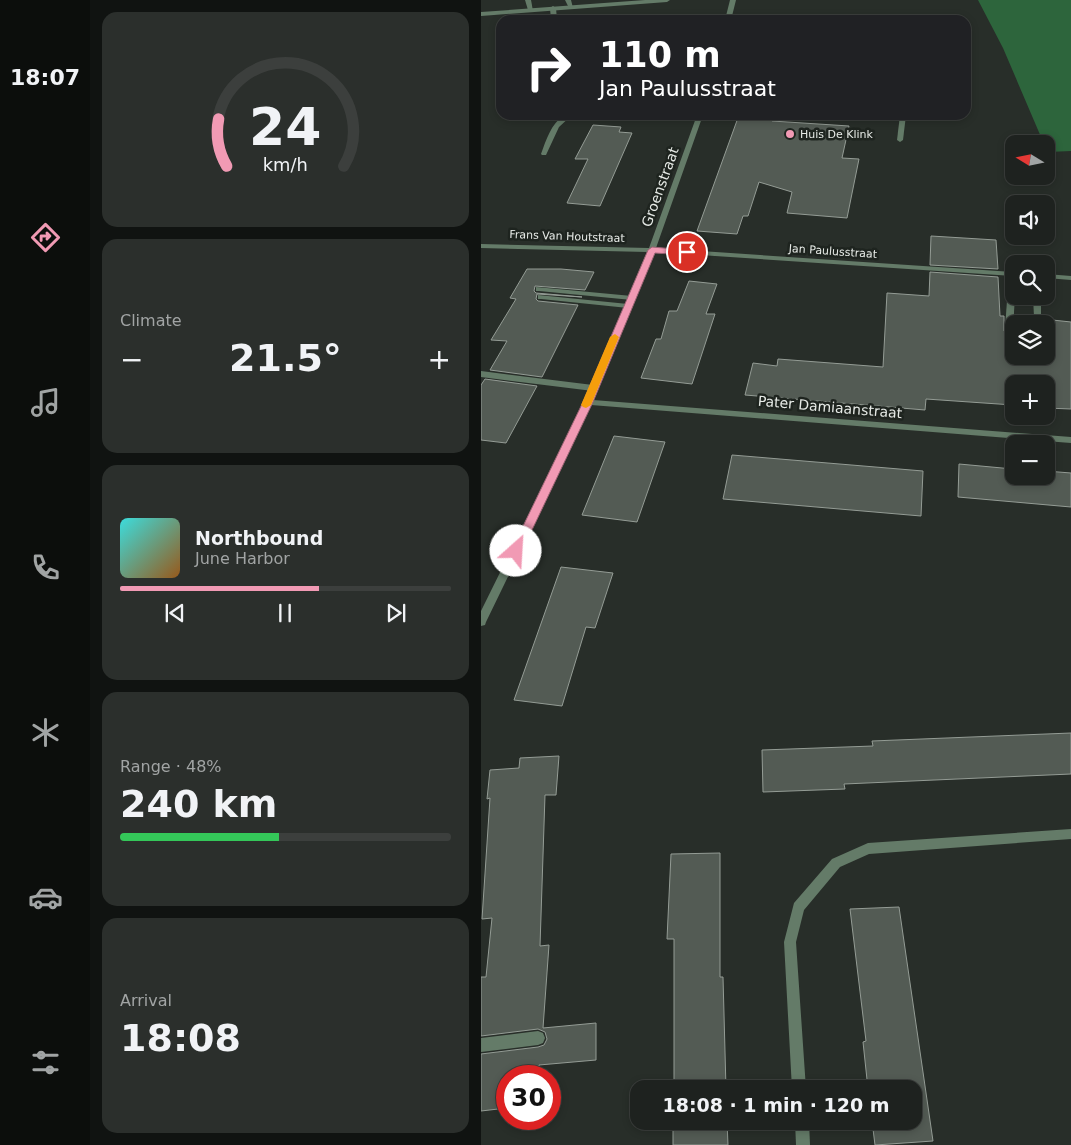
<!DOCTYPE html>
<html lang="en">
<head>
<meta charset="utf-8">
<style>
	body { margin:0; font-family:"DejaVu Sans",sans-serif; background:#2b2f2c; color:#f1f3f6; height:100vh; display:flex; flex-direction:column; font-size:19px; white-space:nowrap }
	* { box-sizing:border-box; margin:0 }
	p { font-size:16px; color:#a1a4a4 }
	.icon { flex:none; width:28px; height:28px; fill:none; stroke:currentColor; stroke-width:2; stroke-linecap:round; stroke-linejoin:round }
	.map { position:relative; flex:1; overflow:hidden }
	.drawer { display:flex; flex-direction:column; gap:12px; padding:12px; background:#101311; width:391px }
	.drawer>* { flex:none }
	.hud { position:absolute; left:15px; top:15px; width:475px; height:105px; border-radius:15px; box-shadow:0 2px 8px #0003,0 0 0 1px #3c3f3d; background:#202124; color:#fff; overflow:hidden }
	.needle { width:32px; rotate:280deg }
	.controls { position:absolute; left:524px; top:135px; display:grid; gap:10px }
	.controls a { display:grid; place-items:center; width:50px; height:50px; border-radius:10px; background:#1e221f; box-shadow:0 2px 8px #0003,0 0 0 1px #3c3f3d; font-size:25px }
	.speed { position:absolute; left:15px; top:1065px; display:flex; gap:10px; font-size:25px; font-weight:700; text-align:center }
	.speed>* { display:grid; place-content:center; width:65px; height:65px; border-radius:50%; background:#1e221f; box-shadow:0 2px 8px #0003,0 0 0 1px #3c3f3d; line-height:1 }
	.speed .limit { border:8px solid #d22; background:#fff; color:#111 }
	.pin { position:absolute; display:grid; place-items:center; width:42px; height:42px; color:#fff; margin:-21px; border:2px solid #fff; border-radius:50%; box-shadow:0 1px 5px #0007 }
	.me { position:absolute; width:55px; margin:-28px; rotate:26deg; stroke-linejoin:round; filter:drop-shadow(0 0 4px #0008) }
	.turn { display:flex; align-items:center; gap:18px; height:105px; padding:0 20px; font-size:22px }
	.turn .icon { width:65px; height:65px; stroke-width:2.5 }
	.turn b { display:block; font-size:35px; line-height:42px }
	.big { font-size:38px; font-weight:800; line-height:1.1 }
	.drawer .tile { flex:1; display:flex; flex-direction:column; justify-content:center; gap:8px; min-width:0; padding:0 18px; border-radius:15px; background:#2b2f2c }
	.drawer .dial { align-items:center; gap:0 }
	.dial svg { height:130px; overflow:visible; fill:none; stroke:#3c3f3d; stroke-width:7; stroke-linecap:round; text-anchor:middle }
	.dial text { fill:#f1f3f6; stroke:none }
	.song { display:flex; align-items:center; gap:15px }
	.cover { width:60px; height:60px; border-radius:8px; background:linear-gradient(135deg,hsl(180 70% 55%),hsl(30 70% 35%)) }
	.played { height:5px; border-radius:2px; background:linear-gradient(90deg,#f19ab4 60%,#3c3f3d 60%) }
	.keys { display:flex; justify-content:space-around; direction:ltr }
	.heat { display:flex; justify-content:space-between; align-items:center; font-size:28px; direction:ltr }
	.charge { height:8px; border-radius:4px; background:linear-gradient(90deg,#34c759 48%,#3c3f3d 0) }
	.trip { position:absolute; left:149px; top:1080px; width:292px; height:50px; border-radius:15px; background:#1e221f; box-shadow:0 2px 8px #0003,0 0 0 1px #3c3f3d; font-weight:800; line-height:50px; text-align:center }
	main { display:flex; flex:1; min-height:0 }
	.dock { display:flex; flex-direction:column; width:90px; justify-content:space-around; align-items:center; background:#0c0e0c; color:#a1a4a4 }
	.dock .icon { width:35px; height:35px }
	.dock .current { color:#f19ab4 }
	.dock b { font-size:22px; color:#f1f3f6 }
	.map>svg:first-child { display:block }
	.forest { fill:#2d653c }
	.building { fill:#535b54; stroke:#949c95 }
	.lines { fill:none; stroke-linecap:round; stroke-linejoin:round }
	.lane { fill:#647b68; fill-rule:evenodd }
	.street { fill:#647b68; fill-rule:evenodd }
	.route { fill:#f19ab4; stroke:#9d6475 }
	.slow { fill:#f59e0b }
	.poi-dot { fill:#f19ab4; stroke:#1e241f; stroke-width:2 }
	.labels { text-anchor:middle; stroke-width:5; stroke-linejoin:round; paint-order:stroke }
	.far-poi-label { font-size:11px; fill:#e6eae6; stroke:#1e241f; text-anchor:start }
	.far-street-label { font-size:11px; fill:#e6eae6; stroke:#1e241f }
	.street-label { font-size:14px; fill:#e6eae6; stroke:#1e241f }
</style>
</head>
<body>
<main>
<nav class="dock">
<b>18:07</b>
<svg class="icon current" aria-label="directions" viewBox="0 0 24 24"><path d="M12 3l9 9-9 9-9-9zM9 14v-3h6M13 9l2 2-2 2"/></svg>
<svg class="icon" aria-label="music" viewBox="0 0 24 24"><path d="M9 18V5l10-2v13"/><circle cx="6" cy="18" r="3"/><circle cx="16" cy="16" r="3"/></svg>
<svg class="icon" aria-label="phone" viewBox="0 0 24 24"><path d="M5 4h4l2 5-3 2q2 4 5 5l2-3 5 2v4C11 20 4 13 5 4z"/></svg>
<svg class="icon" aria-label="climate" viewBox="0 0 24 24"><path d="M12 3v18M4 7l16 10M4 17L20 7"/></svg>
<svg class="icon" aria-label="car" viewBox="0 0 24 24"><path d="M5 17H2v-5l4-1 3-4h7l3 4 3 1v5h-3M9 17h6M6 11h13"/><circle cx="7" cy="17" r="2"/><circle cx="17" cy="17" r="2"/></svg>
<svg class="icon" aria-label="filters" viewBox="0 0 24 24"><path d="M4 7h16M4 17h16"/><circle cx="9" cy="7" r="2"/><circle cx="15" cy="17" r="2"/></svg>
</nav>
<section class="drawer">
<div class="tile dial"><svg viewBox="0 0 100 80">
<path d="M14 69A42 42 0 1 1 86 69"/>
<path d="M14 69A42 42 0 0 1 9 40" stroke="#f19ab4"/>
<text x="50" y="56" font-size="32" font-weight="700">24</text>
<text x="50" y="72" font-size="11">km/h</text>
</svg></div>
<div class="tile"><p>Climate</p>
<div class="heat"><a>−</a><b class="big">21.5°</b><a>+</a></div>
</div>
<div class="tile">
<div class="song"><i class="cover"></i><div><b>Northbound</b><p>June Harbor</p></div></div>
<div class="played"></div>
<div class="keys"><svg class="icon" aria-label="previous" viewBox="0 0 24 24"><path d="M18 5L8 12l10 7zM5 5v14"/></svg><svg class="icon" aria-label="pause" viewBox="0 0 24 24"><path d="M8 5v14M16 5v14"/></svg><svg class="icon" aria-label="next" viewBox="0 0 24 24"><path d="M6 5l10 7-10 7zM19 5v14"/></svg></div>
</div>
<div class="tile"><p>Range · 48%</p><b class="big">240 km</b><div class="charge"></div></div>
<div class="tile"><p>Arrival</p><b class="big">18:08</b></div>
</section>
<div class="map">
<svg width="590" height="1145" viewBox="0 0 590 1145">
	<rect width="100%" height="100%" fill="#282e29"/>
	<path class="forest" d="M497,0H590V151L567,152L565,144H563L522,48Z"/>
	<g class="building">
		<path d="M258,115H293L291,121L368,126L361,158L378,159L366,218L306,213L311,192L278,182L267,216H262L256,234L216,231Z"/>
		<path d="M112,125L140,127L138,132L151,133L119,206L86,203L107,159H94Z"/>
		<path d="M450,236L515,240L517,269L449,265Z"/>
		<path d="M46,269H80L113,272L104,290L54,286L53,291L55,293L101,297L56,294L55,299L57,301L97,305L61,377L9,370L26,341L10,340L35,299L29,298Z"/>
		<path d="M449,272L517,277L519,316H523V331L527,333L532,331V356H565V324H534L535,317L552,319L554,321L562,319L590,322V409L565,408V384H532V405L445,399L444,410L264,395L272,363L296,366L297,359L402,367L406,293L448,296Z"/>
		<path d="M208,281L236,284L225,314H234L211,384L160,378L175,339H180L188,311H196Z"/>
		<path d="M4,379L56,386L25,443L0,440V385Z"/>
		<path d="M133,436L184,442L156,522L101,515Z"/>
		<path d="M251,455L442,471L440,516L242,499Z"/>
		<path d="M478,464L532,469V476H565V471L590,473V507L477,497Z"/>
		<path d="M80,567L132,573L114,628L105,627L81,706L33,700Z"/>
		<path d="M590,733V774L363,784L364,789L282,792L281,750L392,746L391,741Z"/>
		<path d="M78,756L75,795H64L59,946L68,945L62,1028L115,1023V1060L58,1065V1076H26V1108L0,1111V1054L57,1047L63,1045L66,1039L64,1032L57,1029L0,1036V977H5L11,918L1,919L9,798L6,799L9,770L38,768L39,758Z"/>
		<path d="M239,853V977H242L245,1089H193V939H186L190,854Z"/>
		<path d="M418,907L452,1141L394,1145L391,1121H432V1089H387L382,1042L385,1041L369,909Z"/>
		<path d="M192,1121H246L247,1145H192Z"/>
	</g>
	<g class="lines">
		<g class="lane">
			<path d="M44,0H50L52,11L47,10Z"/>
			<path d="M84,0H90L92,8H88Z"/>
			<path d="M72,6L75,8L76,20H70L69,8Z"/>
			<path d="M83,115H91L78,127L65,155H61L60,154C65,140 70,124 83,115Z"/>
			<path d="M419,115H425L422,140L419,142L416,140Z"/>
			<path d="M528,272H532L534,296L532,329L528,331L524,329Z"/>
			<path d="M55,287L151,296L155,298L151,300L58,291H55Z"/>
			<path d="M57,295L147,304L151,306L147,308L60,299H57Z"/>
			<path d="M552,296H560V319H554L553,317Z"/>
			<path d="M0,371L112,385L116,388L112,391L0,377Z"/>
			<path d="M57,1031L62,1033L64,1038L62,1043L57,1045L0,1052V1038Z"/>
		</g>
		<g class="street">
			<path d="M164,0H189L186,2L0,16V12Z"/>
			<path d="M249,0H255L250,20H244Z"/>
			<path d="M216,115H222L175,248L532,272V276L174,252L112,400L590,437V443L110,405L5,622L4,625L0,626V611L103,402L166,252L0,248V244L168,248Z"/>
			<path d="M565,274L590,276V280L565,278Z"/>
			<path d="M590,829V839L388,854L359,867L323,910L315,942L325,1089H311L303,942L313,903L351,859L387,843Z"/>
			<path d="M314,1121H328L329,1145H315Z"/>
		</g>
	</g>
	<path class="route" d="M171,247L206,250L210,252L206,255L174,253L112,402L41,551L39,554H31L30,551L102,402L167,250Z"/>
	<path class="slow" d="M134,334L138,337L110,405L105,408L102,407L100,405L129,337Z"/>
	<circle class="poi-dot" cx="309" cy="134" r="5"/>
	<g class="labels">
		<g class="far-poi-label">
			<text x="319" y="138">Huis De Klink</text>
		</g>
		<g class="far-street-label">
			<text transform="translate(86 236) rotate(2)" y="4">Frans Van Houtstraat</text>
			<text transform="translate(352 251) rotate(4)" y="4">Jan Paulusstraat</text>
		</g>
		<g class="street-label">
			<text transform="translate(179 187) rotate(-70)" y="5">Groenstraat</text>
			<text transform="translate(349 407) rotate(5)" y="5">Pater Damiaanstraat</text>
		</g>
	</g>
</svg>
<div class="controls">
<a><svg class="needle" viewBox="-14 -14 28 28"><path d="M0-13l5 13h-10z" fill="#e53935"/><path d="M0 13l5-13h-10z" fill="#a1a4a4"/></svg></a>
<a><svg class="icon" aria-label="sound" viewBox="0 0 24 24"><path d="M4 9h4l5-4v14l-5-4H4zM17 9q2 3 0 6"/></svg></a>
<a><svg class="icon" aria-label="search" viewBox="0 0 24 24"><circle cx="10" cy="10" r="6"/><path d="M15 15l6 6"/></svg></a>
<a><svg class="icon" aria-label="layers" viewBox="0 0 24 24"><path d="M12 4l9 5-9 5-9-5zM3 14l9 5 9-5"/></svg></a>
<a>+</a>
<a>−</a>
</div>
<div class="speed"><div class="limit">30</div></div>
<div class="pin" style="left:206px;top:252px;background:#d93025"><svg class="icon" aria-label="arrive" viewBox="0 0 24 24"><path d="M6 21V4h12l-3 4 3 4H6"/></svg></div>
<svg class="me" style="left:35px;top:551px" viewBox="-20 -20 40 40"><circle r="19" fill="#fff"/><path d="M0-13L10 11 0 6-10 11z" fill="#f19ab4"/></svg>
<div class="trip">18:08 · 1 min · 120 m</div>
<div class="hud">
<div class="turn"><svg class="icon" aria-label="right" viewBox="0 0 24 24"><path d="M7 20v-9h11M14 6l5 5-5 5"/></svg><div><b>110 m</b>Jan Paulusstraat</div></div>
</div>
</div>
</main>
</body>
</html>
